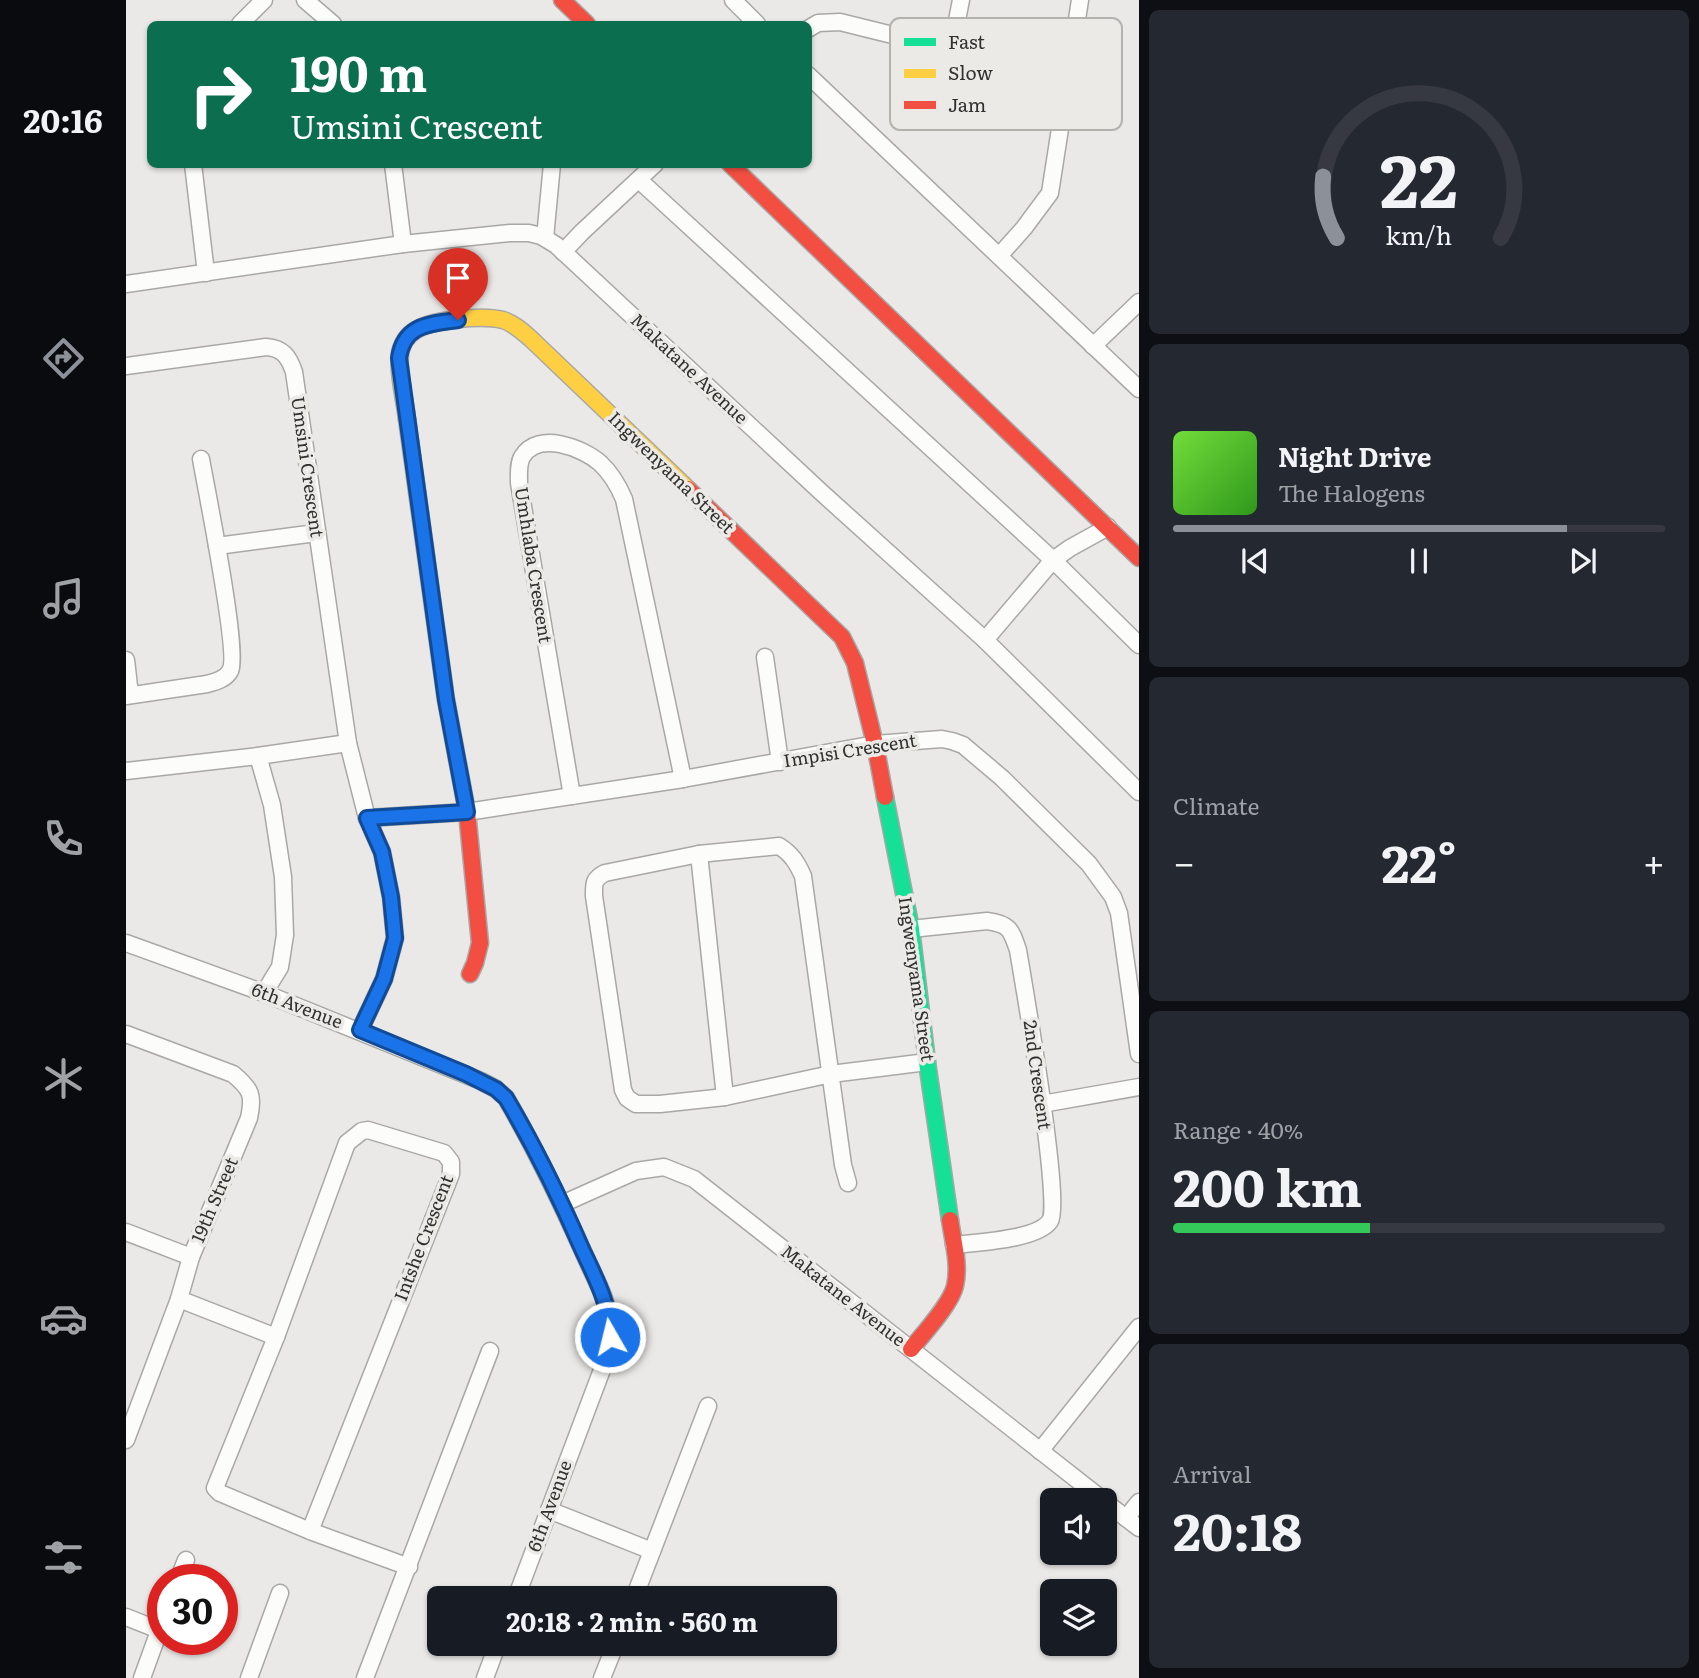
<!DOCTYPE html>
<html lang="en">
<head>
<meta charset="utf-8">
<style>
	body { margin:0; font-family:Literata,serif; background:#242831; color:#f1f3f6; height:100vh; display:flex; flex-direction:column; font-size:26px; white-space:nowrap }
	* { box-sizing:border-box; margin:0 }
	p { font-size:23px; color:#9ea1a6 }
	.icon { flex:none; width:38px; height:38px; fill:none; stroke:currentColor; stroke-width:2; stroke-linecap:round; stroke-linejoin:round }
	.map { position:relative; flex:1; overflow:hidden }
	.panel { display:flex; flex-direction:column; gap:10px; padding:10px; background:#0d0f14; width:560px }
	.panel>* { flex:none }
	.top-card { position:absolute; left:21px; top:21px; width:665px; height:147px; border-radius:10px; box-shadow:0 2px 5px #0004; background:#0b6e4f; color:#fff; overflow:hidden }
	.fabs { position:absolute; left:914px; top:1488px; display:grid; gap:14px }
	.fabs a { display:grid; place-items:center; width:77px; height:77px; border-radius:10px; background:#171b24; box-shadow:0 2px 5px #0004; font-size:35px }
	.speed { position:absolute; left:21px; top:1564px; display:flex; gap:14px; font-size:35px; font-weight:700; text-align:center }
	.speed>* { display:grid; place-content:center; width:91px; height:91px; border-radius:50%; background:#171b24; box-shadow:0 2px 5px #0004; line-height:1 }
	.speed .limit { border:10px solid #d22; background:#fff; color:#111 }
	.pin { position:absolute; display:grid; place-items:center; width:60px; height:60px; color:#fff; margin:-72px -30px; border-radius:50% 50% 50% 0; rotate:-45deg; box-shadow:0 0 7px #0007 }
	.pin .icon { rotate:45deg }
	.me { position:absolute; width:77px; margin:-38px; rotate:352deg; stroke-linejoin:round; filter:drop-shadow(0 0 5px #0008) }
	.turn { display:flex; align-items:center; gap:24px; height:147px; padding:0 28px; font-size:32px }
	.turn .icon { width:91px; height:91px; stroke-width:2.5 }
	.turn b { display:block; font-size:49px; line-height:60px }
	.big { font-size:52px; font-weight:700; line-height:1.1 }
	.panel .card { flex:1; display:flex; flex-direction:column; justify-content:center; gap:10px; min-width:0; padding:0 24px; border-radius:10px; background:#242831 }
	.panel .dial { align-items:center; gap:0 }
	.dial svg { height:182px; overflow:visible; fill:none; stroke:#363941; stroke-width:7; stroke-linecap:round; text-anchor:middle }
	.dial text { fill:#f1f3f6; stroke:none }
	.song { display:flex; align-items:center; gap:21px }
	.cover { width:84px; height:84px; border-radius:10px; background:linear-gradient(135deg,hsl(100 70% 55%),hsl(110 70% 35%)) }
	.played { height:7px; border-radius:4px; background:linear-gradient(90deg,#8c9099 80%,#363941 80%) }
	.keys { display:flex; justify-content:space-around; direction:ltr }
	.heat { display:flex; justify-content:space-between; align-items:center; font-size:38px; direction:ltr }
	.charge { height:10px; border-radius:5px; background:linear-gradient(90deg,#34c759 40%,#363941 0) }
	.trip { position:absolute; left:301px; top:1586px; width:410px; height:70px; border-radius:10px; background:#171b24; box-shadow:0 2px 5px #0004; font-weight:700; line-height:70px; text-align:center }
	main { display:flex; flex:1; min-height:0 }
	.tab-bar { display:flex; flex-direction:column; width:126px; justify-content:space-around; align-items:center; background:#090b0e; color:#9ea1a6 }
	.tab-bar .icon { width:49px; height:49px }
	.tab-bar .selected { color:#8c9099 }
	.tab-bar b { font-size:32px; color:#f1f3f6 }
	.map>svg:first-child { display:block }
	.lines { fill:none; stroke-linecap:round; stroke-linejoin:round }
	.street-casing { stroke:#a9a8a6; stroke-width:19 }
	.fast-casing { stroke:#a9a8a6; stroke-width:19 }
	.slow-casing { stroke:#a9a8a6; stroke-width:19 }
	.jam-casing { stroke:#a9a8a6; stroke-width:19 }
	.street { stroke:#fcfcfb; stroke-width:16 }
	.fast { stroke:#16e098; stroke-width:16 }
	.slow { stroke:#ffcf43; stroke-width:16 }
	.jam { stroke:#f24e42; stroke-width:16 }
	.route-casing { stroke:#114b97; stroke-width:18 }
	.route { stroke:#1a73e8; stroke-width:12 }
	.labels { text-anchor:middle; stroke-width:7; stroke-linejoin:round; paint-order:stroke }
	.street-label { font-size:18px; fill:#31312f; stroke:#ebeae6 }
	.key { fill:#ebeae6; stroke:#b3b2af; stroke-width:2 }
	.key-label { font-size:19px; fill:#31312f }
</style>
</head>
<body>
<main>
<nav class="tab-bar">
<b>20:16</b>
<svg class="icon selected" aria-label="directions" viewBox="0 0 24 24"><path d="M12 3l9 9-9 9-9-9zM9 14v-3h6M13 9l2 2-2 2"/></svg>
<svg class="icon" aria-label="music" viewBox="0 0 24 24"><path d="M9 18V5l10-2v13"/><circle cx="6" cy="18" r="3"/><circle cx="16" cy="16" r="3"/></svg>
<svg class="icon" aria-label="phone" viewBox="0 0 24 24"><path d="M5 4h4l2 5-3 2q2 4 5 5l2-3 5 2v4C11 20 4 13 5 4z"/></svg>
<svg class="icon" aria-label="climate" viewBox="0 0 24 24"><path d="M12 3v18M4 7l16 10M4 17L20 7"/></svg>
<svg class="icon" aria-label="car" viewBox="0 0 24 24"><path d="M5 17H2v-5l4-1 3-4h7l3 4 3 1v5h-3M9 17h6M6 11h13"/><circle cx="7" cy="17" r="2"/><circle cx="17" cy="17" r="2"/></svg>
<svg class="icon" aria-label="filters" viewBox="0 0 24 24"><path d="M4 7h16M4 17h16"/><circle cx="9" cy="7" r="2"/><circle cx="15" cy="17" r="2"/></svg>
</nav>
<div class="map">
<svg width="1013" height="1678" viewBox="0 0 1013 1678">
	<rect width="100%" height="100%" fill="#eae9e7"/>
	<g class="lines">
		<defs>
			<g id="street">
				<path d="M179,0L207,24"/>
				<path d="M607,0L631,24"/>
				<path d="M114,24L138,0"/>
				<path d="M682,29L692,23L714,22L940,78"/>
				<path d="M825,51L835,0"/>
				<path d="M682,75L1013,389"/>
				<path d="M67,164L80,273"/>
				<path d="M267,164L277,244"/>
				<path d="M513,180L927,560L1013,645"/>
				<path d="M419,238L426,164"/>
				<path d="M437,252L456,232L529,164"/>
				<path d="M873,256L898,228L924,193L954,0"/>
				<path d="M0,284L277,244L384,233H403L415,236L430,245L695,492L859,640L1013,792"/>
				<path d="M967,346L1013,302"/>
				<path d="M0,366L140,347C157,348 163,357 168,372L222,743L241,818L256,852L265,897L269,938L258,979L234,1030"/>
				<path d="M91,546L190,533"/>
				<path d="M859,640L927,560L944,548L982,527"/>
				<path d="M639,657L654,762"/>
				<path d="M0,660L4,695"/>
				<path d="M0,696L81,684C89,682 100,679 104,671C114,655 80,488 75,459"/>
				<path d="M132,756L146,805L157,877L159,935L154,967L138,993"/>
				<path d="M0,771L132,756L222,743"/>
				<path d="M446,796L393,483C393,475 392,464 396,457C412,430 457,448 474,463C485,473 492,485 498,499L557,779"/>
				<path d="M241,818L341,812L557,779L749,744L816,739L826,741L837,745L876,778L963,864L987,897L993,913L1013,1054"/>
				<path d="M573,854L599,1097"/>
				<path d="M785,929L861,921C884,924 885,930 892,950C898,986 936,1203 924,1221C911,1240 851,1242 828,1245"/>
				<path d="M0,943L138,993L355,1081L370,1089L380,1098C410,1150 436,1204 460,1258C470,1280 482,1301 484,1325C485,1339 481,1353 477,1367L390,1598"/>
				<path d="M0,1034L107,1074C125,1089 128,1095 123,1118L65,1257L53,1299L0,1440"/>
				<path d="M916,1104L1013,1087"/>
				<path d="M722,1183L717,1165L677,876C671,863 666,854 653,846L573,854L479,873C467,879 468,884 468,896L497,1090L501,1098L510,1104H534L599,1097L705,1074L801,1062"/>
				<path d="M436,1204L510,1171L538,1167L568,1179L977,1500"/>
				<path d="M0,1232L65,1257"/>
				<path d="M53,1299L150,1337"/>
				<path d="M914,1451L1013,1327"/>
				<path d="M978,1501L1013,1528"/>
				<path d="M423,1510L526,1551"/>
				<path d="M1000,1518L1013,1502"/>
				<path d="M184,1531L325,1174V1162L318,1153L242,1130L236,1131L221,1143L150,1337L89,1488L94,1493L184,1531L283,1567"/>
				<path d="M52,1580L60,1560"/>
				<path d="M508,1598L582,1406"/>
				<path d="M0,1617L33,1630"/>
				<path d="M16,1678L37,1620"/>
				<path d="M123,1678L154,1593"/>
				<path d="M239,1678L364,1351"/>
				<path d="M359,1678L372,1643"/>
				<path d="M476,1678L490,1643"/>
			</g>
			<path id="fast" d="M759,797L785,929L801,1062L824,1220"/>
			<path id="slow" d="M281,419C279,402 270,364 275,349C277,343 281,336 287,332C304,319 357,315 377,320C387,323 396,331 404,338L562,489"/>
			<g id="jam">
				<path d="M436,0L461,24"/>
				<path d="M604,164L1013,558"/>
				<path d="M281,419L320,700L341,812L354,943L349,963L344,974"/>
				<path d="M562,489L716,637L729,663L749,744L759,797"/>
				<path d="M785,1349C797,1334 825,1304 829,1286C834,1265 827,1241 824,1220"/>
			</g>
		</defs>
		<use href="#street" class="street-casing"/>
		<use href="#fast" class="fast-casing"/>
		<use href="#slow" class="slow-casing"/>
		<use href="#jam" class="jam-casing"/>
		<use href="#street" class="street"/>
		<use href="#fast" class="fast"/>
		<use href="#slow" class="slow"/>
		<use href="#jam" class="jam"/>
	</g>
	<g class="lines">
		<defs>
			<path id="route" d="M332,320C304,324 278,324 273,358L320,700L341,812L241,818L256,852L265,897L269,938L258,979L234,1030L340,1074L370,1089L380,1098C409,1147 434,1198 456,1249C469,1277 485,1306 484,1337"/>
		</defs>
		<use href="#route" class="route-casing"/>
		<use href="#route" class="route"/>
	</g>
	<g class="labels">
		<g class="street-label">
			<text transform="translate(563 369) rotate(43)" y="6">Makatane Avenue</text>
			<text transform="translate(181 467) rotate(82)" y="6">Umsini Crescent</text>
			<text transform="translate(545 473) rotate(44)" y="6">Ingwenyama Street</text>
			<text transform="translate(407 565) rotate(81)" y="6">Umhlaba Crescent</text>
			<text transform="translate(724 751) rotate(-9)" y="6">Impisi Crescent</text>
			<text transform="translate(790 979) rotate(82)" y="6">Ingwenyama Street</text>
			<text transform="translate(171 1006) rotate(21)" y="6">6th Avenue</text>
			<text transform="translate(911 1075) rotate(82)" y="6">2nd Crescent</text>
			<text transform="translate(89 1200) rotate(-67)" y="6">19th Street</text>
			<text transform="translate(298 1238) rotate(-69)" y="6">Intshe Crescent</text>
			<text transform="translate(717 1296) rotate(38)" y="6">Makatane Avenue</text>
			<text transform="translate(424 1506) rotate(-70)" y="6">6th Avenue</text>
		</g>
	</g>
	<rect x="764" y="18" width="232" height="112" rx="10" class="key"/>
	<rect x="778" y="38" width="32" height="8" fill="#16e098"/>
	<rect x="778" y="69" width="32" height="9" fill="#ffcf43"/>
	<rect x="778" y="101" width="32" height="8" fill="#f24e42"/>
	<g class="key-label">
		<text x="822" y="49">Fast</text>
		<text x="822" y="80">Slow</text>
		<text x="822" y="112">Jam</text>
	</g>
</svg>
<div class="fabs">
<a><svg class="icon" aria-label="sound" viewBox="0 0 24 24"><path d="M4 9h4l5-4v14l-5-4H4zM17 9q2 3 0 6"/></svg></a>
<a><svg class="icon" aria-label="layers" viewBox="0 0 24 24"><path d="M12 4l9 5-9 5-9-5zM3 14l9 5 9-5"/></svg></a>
</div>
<div class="speed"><div class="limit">30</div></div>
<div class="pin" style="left:332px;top:320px;background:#d93025"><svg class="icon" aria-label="arrive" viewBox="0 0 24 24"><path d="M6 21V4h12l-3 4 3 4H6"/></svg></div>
<svg class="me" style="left:484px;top:1337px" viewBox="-20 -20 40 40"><circle r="17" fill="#1a73e8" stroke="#fff" stroke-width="3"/><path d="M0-11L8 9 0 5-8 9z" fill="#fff"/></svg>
<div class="trip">20:18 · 2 min · 560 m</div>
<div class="top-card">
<div class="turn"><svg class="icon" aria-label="right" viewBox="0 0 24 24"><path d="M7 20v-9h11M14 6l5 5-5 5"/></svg><div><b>190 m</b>Umsini Crescent</div></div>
</div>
</div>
<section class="panel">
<div class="card dial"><svg viewBox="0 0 100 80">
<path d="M14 69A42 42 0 1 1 86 69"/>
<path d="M14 69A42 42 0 0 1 8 42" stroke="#8c9099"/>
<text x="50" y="56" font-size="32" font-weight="700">22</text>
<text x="50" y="72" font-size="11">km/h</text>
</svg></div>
<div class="card">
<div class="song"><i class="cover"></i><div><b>Night Drive</b><p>The Halogens</p></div></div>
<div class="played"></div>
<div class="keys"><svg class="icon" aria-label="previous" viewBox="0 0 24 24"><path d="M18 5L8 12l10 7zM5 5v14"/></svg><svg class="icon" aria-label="pause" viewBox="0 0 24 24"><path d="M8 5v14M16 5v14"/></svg><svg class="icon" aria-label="next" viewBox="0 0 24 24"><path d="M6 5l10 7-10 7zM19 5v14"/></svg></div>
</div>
<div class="card"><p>Climate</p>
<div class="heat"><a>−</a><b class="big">22°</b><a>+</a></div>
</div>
<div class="card"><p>Range · 40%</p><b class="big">200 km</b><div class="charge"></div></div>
<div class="card"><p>Arrival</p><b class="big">20:18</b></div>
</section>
</main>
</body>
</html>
